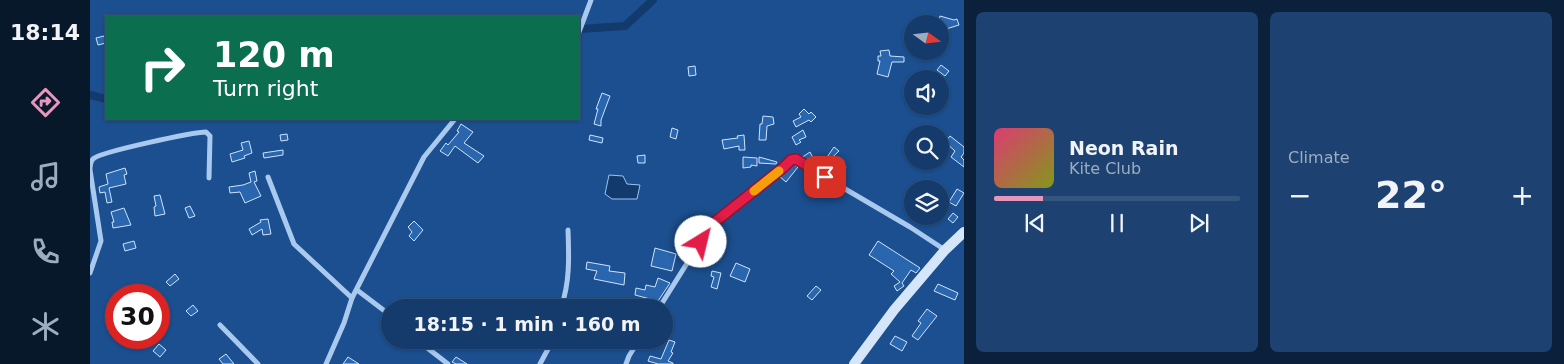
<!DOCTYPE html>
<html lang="en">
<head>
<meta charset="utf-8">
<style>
	body { margin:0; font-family:"DejaVu Sans",sans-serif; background:#1d4271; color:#f1f3f6; height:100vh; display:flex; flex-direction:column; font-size:19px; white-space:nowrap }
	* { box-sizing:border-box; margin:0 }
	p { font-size:16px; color:#9dadc1 }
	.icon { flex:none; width:28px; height:28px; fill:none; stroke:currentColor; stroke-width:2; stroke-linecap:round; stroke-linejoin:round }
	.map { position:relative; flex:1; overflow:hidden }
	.drawer { display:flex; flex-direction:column; gap:12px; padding:12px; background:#0b203b; width:600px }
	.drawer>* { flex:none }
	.guide { position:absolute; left:15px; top:15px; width:475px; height:105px; border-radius:0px; box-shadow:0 1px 4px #0004,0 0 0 1px #33557e; background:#0b6e4f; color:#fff; overflow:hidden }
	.needle { width:32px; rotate:105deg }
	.tools { position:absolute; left:814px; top:15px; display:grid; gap:10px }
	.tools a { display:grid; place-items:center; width:45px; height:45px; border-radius:50%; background:#143b6b; box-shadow:0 1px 4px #0004,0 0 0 1px #33557e; font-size:25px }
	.speed { position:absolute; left:15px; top:284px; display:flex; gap:10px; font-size:25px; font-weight:700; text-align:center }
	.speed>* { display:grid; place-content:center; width:65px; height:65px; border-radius:50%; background:#143b6b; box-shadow:0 1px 4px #0004,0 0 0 1px #33557e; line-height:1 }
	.speed .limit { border:8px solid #d22; background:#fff; color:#111 }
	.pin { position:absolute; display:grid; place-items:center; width:42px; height:42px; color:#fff; margin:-21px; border-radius:10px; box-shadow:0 2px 8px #0006 }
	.me { position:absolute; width:55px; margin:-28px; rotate:36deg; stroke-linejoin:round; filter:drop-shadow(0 0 4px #0008) }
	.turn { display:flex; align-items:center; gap:18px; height:105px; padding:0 25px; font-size:22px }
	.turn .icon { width:65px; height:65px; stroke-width:2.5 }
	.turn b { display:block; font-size:35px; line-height:42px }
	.big { font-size:38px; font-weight:700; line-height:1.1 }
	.drawer .tile { flex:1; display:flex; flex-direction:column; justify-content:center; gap:8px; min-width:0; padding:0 18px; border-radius:8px; background:#1d4271 }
	.song { display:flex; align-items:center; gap:15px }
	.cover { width:60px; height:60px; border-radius:8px; background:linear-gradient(135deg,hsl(340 70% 55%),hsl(70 70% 35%)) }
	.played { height:5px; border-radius:2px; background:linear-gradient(90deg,#e797bd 20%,#33557e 20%) }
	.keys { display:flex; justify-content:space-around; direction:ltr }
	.heat { display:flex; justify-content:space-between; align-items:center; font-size:28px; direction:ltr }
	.drawer .tiles { flex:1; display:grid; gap:12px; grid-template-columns:repeat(2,1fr) }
	.trip { position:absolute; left:291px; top:299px; width:292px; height:50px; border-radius:25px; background:#143b6b; box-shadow:0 1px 4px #0004,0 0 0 1px #33557e; font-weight:700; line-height:50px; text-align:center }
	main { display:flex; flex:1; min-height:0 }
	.tabs { display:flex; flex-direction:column; width:90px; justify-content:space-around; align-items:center; background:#08182b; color:#9dadc1 }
	.tabs .icon { width:35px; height:35px }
	.tabs .on { color:#e797bd }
	.tabs b { font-size:22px; color:#f1f3f6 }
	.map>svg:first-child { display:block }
	.water { fill:#123a6d; stroke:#9cc4f0 }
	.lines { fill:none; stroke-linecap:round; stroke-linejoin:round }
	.canal { stroke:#123a6d; stroke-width:8 }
	.building { fill:#2a66ad; stroke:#cfe3fa }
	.minor { stroke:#a9c9ee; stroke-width:5 }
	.secondary { stroke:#d6e6fa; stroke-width:10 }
	.route-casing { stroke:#92132f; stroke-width:12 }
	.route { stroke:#e11d48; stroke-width:9 }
	.slow { stroke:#f59e0b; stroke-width:9 }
</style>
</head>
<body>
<main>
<nav class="tabs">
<b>18:14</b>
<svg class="icon on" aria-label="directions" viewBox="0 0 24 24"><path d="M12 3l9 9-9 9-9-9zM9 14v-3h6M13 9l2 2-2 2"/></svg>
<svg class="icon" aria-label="music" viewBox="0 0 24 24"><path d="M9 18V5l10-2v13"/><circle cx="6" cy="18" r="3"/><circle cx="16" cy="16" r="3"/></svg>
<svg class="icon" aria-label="phone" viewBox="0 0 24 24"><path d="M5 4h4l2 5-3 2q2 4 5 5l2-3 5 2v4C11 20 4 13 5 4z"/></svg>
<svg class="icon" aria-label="climate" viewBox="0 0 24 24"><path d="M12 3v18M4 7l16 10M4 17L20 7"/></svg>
</nav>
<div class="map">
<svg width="874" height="364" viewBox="0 0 874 364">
	<rect width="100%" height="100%" fill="#1b4f8f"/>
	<path class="water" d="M519,175L533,176L537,184L550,185L547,199H522L515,194Z"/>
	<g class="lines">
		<g class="canal">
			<path d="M489,29L535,26L563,0"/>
			<path d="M0,95L16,99"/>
		</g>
	</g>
	<g class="building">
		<path d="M850,16L864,20L867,19L869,25L856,29L855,31L850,29V24H848Z"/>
		<path d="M14,36L16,43L8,45L6,38Z"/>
		<path d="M799,50L800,56L814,57V62H802L798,77L787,74L790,61H788V56H791L790,51Z"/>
		<path d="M851,65L859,71L855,76L847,70Z"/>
		<path d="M605,66L606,75L599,76L598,67Z"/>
		<path d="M512,93L520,96L511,120V126L504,124L508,109H506Z"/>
		<path d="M714,109L719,114L721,112L726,117L721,122L719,120L706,127L703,121L711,117L709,114Z"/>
		<path d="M673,116L683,117L684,124L677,126L676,140H669L670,124H672Z"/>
		<path d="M371,124L383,132L374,143L394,156L388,163L365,146L358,156L350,151L356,143L358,145L369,132L367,131Z"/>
		<path d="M582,128L588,130L586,139L580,137Z"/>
		<path d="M713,130L716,137L709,140L711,142L706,145L702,137Z"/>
		<path d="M197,134L198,140L191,141L190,135Z"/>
		<path d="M500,135L513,138L512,143L499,140Z"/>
		<path d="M654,135L655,150H649V146L634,149L632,140L648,138L647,136Z"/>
		<path d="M860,136L874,147V153L871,157L874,160V167L861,157L865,151L855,142Z"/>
		<path d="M159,141L162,153L154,156L155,158L142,162L140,154L153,150L151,143Z"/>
		<path d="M744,147L749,151L735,164L733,163Z"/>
		<path d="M193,150V155L174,158L173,153Z"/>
		<path d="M720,152L723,158L717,162L712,159L711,158Z"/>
		<path d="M555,155V163H548L547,156Z"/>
		<path d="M653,157L667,158V166L661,165V167L653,168Z"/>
		<path d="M669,157L687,162L686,164L669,163Z"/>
		<path d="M750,163L756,167L752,173L746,168Z"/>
		<path d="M704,164L708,167L696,182L689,176Z"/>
		<path d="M35,168L37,174L34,175L36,184L19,188L22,202L17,203L15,192L10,193L9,187L18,184L16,174Z"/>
		<path d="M165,171L167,181L164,182L171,196L155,203L150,192L140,193L139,187L153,185L161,182L159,173Z"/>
		<path d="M867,189L874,193L866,206L859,202Z"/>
		<path d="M70,195L75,214L65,216L64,207L66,206L64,196Z"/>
		<path d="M100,206L105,216L99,218L95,208Z"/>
		<path d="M34,208L41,225L23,228L22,222H24L21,212Z"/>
		<path d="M863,213L868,217L863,223L858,219Z"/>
		<path d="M178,219L181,234L173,235L172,229L162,235L159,229L171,222L170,220Z"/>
		<path d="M324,221L333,230L324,241L319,236L322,232L318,227Z"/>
		<path d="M588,234L595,236L593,244L587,242Z"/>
		<path d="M44,241L46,248L35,251L33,244Z"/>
		<path d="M788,241L830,268L826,273L821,270L812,283L814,286L807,291L804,286L810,282L801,274L804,271L779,255Z"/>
		<path d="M565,248L586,254L582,271L561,266Z"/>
		<path d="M497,262L520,266L519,271L535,273L534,285L504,279L507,271L496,269Z"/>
		<path d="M646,263L660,269L655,282L640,276Z"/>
		<path d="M622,271L631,273L627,289L621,287L624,277L621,276Z"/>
		<path d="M85,274L89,279L80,286L76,282Z"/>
		<path d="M568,278L580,283L568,301L545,295L546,288L555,290L556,285L565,287Z"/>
		<path d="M848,284L868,293L865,300L844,291Z"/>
		<path d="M726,286L731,290L722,300L717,296Z"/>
		<path d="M511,300L525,301L524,308H510Z"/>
		<path d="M103,305L108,311L101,316L96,311Z"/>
		<path d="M837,309L847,316L828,340L822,336L831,323L828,321Z"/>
		<path d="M805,336L817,342L812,351L800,344Z"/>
		<path d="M579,340L585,342L581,352L583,353L578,361L583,363V364H568L558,361L560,356L571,359Z"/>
		<path d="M69,344L76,350L70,357L63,351Z"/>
		<path d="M136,354L144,364H133L129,359Z"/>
		<path d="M258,357L269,364H253Z"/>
		<path d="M366,357L377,364H366L362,362Z"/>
	</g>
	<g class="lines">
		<g class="minor">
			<path d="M489,32L501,0"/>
			<path d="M178,177L204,244L262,298"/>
			<path d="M0,273L11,241L0,170C0,166 0,162 3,159C9,152 104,132 116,132L120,136L119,178"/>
			<path d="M267,290L300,315"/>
			<path d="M471,308C480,282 479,257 478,230"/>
			<path d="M569,308L621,225L704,159L820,227L855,250"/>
			<path d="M130,325L168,364"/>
			<path d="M327,340L358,364"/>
			<path d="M236,364L254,323L262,298L334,157L365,119"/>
			<path d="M450,364L458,349L461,340"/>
			<path d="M536,364L539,356L549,340"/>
		</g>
		<path class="secondary" d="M764,364L804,310L855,250L874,232"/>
	</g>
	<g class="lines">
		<defs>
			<path id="route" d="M611,242L621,225L694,167L701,160L706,159L735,177"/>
		</defs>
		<use href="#route" class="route-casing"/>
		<use href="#route" class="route"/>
		<path class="slow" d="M664,191L689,171"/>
	</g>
</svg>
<div class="tools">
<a><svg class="needle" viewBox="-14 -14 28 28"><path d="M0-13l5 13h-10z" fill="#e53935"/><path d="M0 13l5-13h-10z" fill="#9dadc1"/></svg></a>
<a><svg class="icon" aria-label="sound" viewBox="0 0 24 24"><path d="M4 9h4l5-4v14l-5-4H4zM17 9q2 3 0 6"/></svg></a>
<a><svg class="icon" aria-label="search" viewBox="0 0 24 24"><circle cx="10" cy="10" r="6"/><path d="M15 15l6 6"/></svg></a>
<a><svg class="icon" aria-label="layers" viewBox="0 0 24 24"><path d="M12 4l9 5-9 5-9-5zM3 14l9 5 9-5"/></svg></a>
</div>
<div class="speed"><div class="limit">30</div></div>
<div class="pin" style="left:735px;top:177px;background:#d93025"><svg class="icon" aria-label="arrive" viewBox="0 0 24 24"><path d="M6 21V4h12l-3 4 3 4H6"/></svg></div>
<svg class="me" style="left:611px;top:242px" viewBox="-20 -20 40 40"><circle r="19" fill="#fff"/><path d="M0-13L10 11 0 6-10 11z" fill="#e11d48"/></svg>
<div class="trip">18:15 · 1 min · 160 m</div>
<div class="guide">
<div class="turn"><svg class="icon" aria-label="right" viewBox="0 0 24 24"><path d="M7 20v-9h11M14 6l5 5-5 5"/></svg><div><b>120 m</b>Turn right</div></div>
</div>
</div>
<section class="drawer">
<div class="tiles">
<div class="tile">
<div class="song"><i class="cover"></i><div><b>Neon Rain</b><p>Kite Club</p></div></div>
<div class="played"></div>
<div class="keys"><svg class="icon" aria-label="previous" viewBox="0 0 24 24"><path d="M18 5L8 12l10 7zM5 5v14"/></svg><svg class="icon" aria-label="pause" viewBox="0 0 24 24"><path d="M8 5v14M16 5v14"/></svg><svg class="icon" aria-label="next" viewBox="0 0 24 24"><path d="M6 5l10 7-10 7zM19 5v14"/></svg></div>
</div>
<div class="tile"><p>Climate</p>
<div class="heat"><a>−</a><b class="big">22°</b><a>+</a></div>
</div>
</div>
</section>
</main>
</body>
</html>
